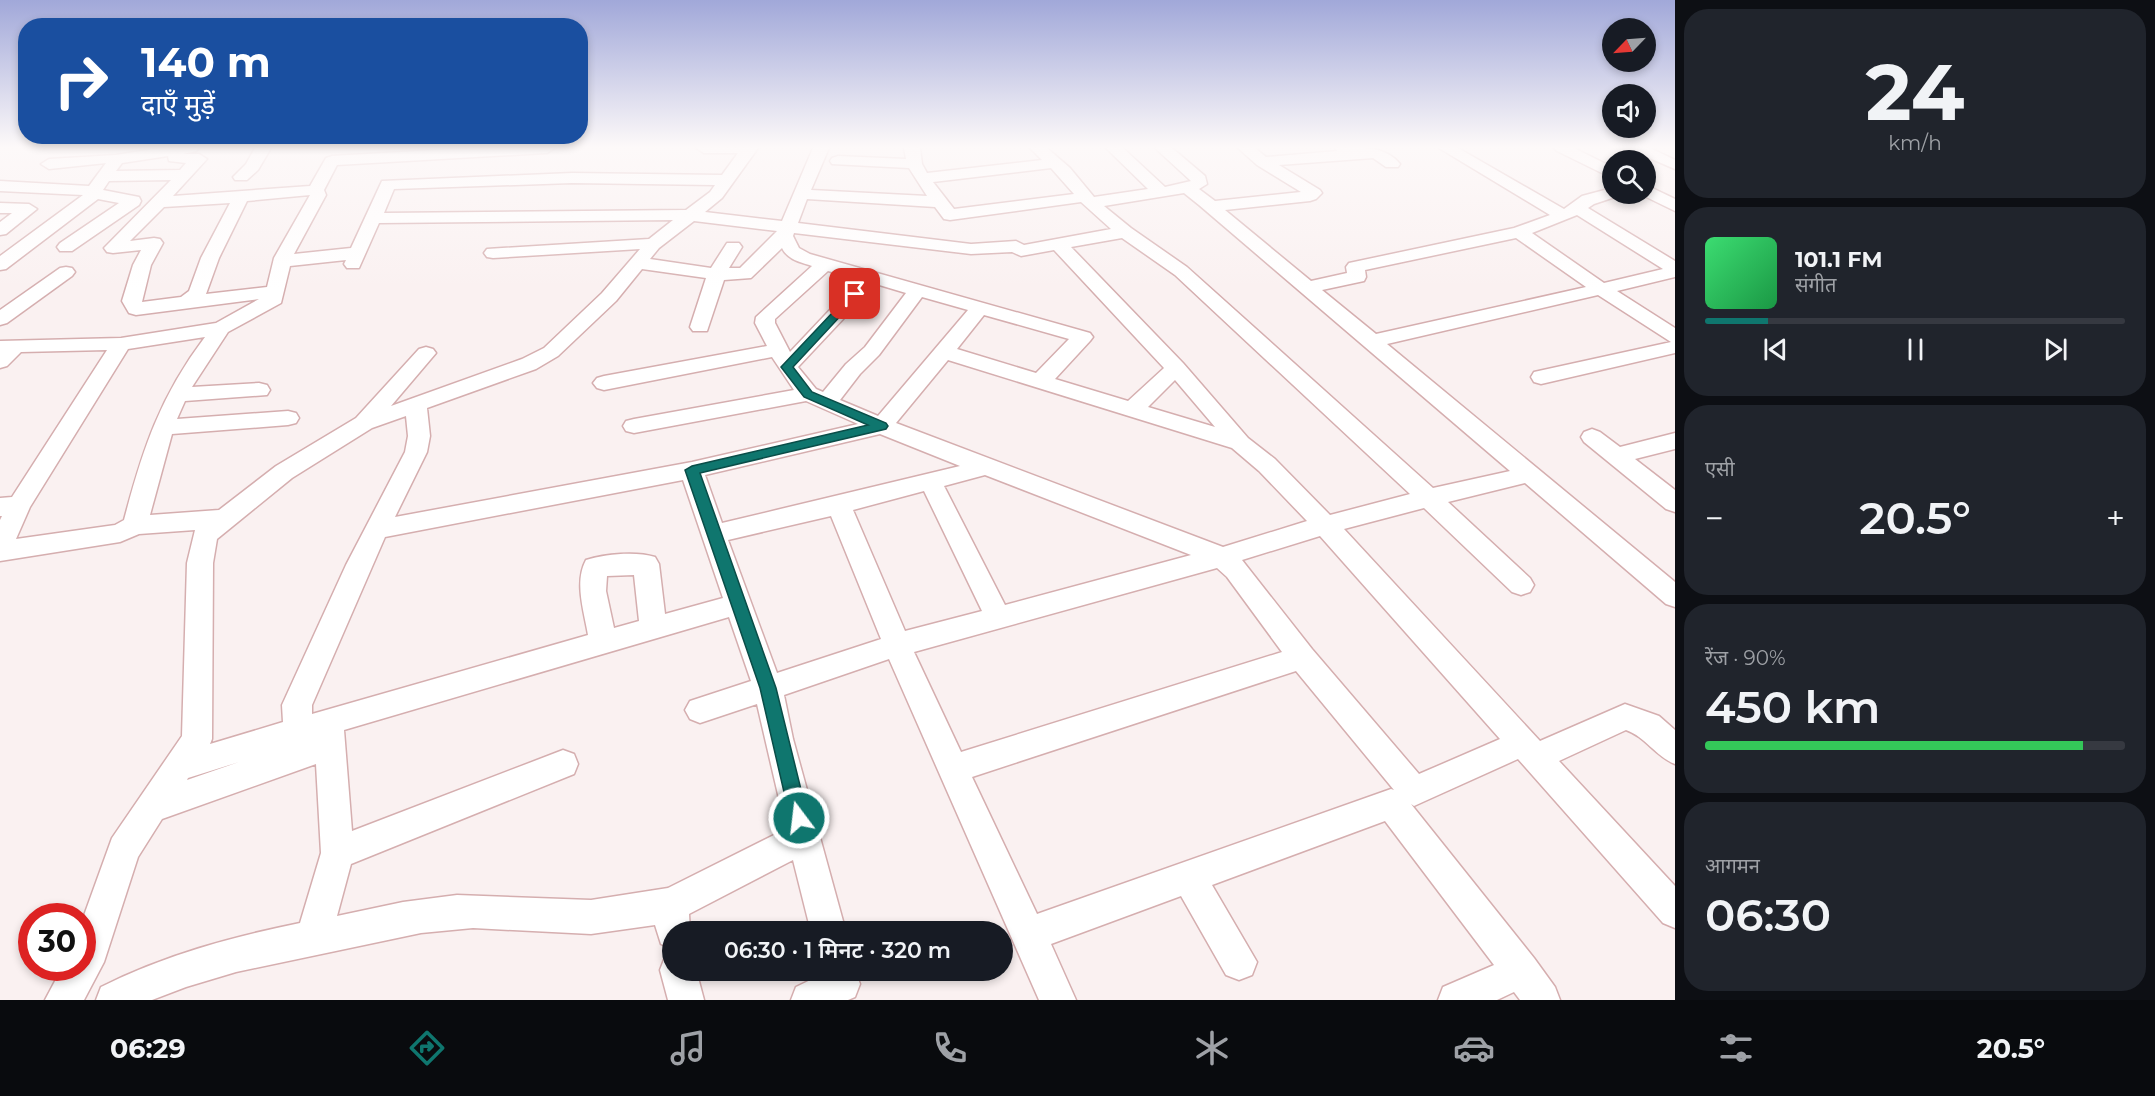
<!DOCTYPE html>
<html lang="hi">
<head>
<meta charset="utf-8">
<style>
	body { margin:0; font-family:Montserrat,"Noto Sans Devanagari",sans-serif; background:#20242c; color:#f1f3f6; height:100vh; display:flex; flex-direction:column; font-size:22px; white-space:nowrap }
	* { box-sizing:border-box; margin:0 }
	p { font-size:20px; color:#9ea1a6 }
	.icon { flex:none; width:33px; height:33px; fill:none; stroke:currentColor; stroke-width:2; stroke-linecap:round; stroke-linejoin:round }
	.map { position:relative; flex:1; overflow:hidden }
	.panel { display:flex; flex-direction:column; gap:9px; padding:9px; background:#0d0f14; width:480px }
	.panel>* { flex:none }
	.guide { position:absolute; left:18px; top:18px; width:570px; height:126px; border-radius:24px; box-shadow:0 3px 9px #0003; background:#1a4fa0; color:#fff; overflow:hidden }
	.needle { width:39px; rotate:245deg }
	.tools { position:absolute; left:1602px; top:18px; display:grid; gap:12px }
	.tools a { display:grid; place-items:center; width:54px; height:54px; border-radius:50%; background:#171b24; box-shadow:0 3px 9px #0003; font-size:30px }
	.speed { position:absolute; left:18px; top:903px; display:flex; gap:12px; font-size:30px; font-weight:700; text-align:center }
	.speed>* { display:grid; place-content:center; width:78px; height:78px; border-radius:50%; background:#171b24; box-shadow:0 3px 9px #0003; line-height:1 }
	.speed .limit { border:9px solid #d22; background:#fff; color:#111 }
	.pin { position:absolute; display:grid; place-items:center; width:51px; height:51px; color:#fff; margin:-26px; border-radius:12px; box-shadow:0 3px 9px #0006 }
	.me { position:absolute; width:66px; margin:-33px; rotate:345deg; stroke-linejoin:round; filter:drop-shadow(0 0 4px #0008) }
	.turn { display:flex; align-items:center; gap:21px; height:126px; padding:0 24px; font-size:27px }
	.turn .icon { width:78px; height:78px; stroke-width:2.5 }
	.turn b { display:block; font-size:42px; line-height:51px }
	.big { font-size:45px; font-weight:600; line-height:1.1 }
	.panel .widget { flex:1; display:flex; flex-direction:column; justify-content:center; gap:9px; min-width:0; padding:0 21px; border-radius:24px; background:#20242c }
	.panel .dial { align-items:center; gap:0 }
	.dial b { font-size:78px; line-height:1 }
	.song { display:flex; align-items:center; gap:18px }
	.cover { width:72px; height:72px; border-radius:9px; background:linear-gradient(135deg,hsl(140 70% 55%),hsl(140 70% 35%)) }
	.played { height:6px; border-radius:3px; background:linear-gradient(90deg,#0f766e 15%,#363941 15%) }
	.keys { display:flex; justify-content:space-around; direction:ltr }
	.heat { display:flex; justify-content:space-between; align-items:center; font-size:33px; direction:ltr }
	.charge { height:9px; border-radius:4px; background:linear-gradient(90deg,#34c759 90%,#363941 0) }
	.trip { position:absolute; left:662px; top:921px; width:351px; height:60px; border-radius:30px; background:#171b24; box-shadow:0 3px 9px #0003; font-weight:600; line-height:60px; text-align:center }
	.tabs { display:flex; height:96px; justify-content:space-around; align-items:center; background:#090b0e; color:#9ea1a6 }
	.tabs .icon { width:42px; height:42px }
	.tabs .selected { color:#0f766e }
	.tabs b { font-size:27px; color:#f1f3f6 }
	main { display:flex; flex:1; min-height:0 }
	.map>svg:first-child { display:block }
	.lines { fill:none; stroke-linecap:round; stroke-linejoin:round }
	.minor-casing { stroke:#d5aeaf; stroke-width:3 }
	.minor { fill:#fff; fill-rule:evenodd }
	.route { fill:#0f766e; stroke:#0a4d48; stroke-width:1.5 }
</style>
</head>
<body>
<main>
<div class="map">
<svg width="1675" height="1000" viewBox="0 0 1675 1000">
	<rect width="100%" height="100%" fill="#faf1f1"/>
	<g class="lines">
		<defs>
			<g id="minor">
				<path d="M160,148H199L196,151L183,154H199L207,159L173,196L310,186L326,158L332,156L471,148H555L547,153L337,165L324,190L326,195L294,254L351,248L382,181L572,173L722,175L738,153H704L696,148H758L722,198L705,212L782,221L813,148H829L811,190L927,196L909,168L832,164L830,161L832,158L838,156L906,159L904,148H920L922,164L927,173L1042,160L1030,148H1047L1070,168L1094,197L1148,189L1106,148H1123L1165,187L1191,181L1155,148H1172L1205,176L1207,184L1199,189L1215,201L1301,192L1257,165L1238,148H1255L1266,157L1337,151L1335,148C1358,148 1384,144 1400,164L1398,167H1386L1373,158L1279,165L1320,190L1322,193L1316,199L1310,201L1225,210L1311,281L1347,273L1346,267L1349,263L1514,228L1550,215L1439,148H1458L1564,209L1582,196L1612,188V194H1620L1618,196L1594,204L1588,208L1675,261V277L1617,291L1675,328V353L1541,384L1534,382L1531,377L1534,372L1671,342L1598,295L1387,344L1675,582V607L1666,604L1525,483L1448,502L1530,578L1534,585L1530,592L1521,595L1512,592L1424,508L1344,529L1540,741L1625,704L1659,716L1675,730V764C1655,756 1646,737 1626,730L1559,761L1675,886V928L1663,923L1518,759L1425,801L1414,806L1411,804L1534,958L1555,987L1560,1000H1520L1514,992L1497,1000H1438L1443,987L1494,965L1385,821L1212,885L1257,962L1252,975L1239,980L1226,975L1181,896L1051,944L1076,1000H1039L889,659L784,695L793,739L846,932H811L793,860L689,914L690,932H672V949L661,944L655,925L591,934L473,928L421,933L236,972L186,987L152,1000H96L101,987C165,955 231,937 300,923L321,853L316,764L162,819L138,857L104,962L84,1000H45L62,968H82V921L112,838L182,736L187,563L195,530L139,534L120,542L0,561V520L2,516H0V498L12,497L107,350L21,352L7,366L0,368V341L121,338L216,323L259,299L136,315L129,313L122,301L133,265L141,250L113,253L107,252L104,248L171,180L109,181L103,190L139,197L141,201L139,205L72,251H60L57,247L60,243L119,203L98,199L6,269L0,270V256L83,195L0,191V181L89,186L106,163L49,169L41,164L49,159L116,155ZM168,156L169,161L186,163L180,170L116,171L122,163ZM1051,168L1074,194L954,209L933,182ZM572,183L715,185L710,192L686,210L384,213L394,189ZM1184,193L1199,205L1510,471L1433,488L1187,267L1131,228L1104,206ZM310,195L274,258L267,287L206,294L219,258L247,201ZM807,199L935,207L944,219L950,220L1081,202L1111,229L1024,245L1016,241L971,244L798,223ZM230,203L201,258L189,291L181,297L142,302L151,265L163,243L160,239L154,238L130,241L164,207ZM1577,215L1663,269L1604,283L1532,233ZM673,220L649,239L487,249L484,253L487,257L493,258L640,249L602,293L544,348L522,359L391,406L436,353L433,349L426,347L419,349L356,418L276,466L219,510L150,515L172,434L288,425L296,423L299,418L296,413L288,411L177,419L185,401L267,395L270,390L267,385L259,383L192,387L228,332L281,303L290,266L346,260L344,264L347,268H359L379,223ZM694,221L777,231L740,268H729L742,247L739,243H727L711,268L650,259L659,248ZM794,233L971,254L1012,252L1021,256L1054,250L1164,368L1128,401L1055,379L1090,341L1093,337L1090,333L810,254L799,248L793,236ZM1122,238L1175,275L1410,494L1330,515L1275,459L1248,438L1183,363L1071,247ZM1516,238L1586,287L1376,334L1322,290L1364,281L1366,277L1365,270ZM782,248C788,260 800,262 812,266L756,317L755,323L767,346L604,376L597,378L593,383L597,388L604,390L772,357L794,390L634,419L626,421L623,426L626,431L634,433L806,401L858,424L692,462L395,517L427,452L430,436L427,408L536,369L558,356L616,301L642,269L706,278L690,327L693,331H707L724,280L751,278ZM828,271L859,279L790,352L775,323V319ZM876,284L906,293L865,347L846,364L823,392L816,389L798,367ZM922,297L968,310L878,416L840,400L860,374L879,355ZM984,315L1069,339L1036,373L957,349ZM205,337C160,397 143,448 124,520L115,525L16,539L30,507L128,349ZM948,360L1232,448L1259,471L1307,521L1223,547L896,423ZM1175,380L1215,427L1148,407ZM406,416L408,436L405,452L346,565L282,705L283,722L210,744L212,739L213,563L217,539L292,478L372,428ZM880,434L960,466L722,523L705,475ZM985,475L1191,555L1005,605L944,486ZM683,480L723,598L665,614L659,564L655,557C636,551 605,554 586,560C574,582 584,611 588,635L312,714V705L385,537ZM924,491L982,611L905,631L853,510ZM831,516L881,639L777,673L728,540ZM1320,536L1500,739L1419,774L1312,649L1242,560ZM1217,568L1227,577L1282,652L961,752L914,652ZM634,575L639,621L614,628L606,591L607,576ZM729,617L751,681L690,701L685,710L690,719L700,723L757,704L786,829L668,888L591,900L457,895L403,902L337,916L351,864L574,774L578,764L574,754L563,750L352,831L344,730ZM1296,671L1394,790L1391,789L1037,914L972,777ZM239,762L187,780L188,778Z"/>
				<path d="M255,148H271L258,170L247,180H235L233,177L246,164Z"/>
				<path d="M1554,148H1574L1612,167V178L1557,151Z"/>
				<path d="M1630,148H1650L1675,160V169L1633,151Z"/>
				<path d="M1646,185L1675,199V211L1640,194H1646Z"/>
				<path d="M0,203L29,204L37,209L6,234L0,235V222L12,213H0Z"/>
				<path d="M66,267L72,268L75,272L72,276L7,323L0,325V310L60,268Z"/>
				<path d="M1592,429L1600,432L1620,447L1675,433V449L1635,459L1675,490V512L1666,509L1584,442L1581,437L1584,432Z"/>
				<path d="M672,955V970H696L704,1000H668L660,970L665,957Z"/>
				<path d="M831,970L855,971L860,984L855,997L848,1000H791L796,987Z"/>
			</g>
		</defs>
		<use href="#minor" class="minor-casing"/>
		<use href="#minor" class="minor"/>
	</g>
	<linearGradient id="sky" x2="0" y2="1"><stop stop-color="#a1a8d9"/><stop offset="0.51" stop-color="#fdf9f9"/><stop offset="1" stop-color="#fdf9f9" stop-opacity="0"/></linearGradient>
	<rect width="1675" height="288" fill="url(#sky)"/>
	<path class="route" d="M855,291L859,292V296L793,367L812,392L886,423L888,426L886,429L700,473L776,688L808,818L805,824L799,826L792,824L790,818L760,688L685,470L692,466L868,425L804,397L781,367L852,292Z"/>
</svg>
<div class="tools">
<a><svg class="needle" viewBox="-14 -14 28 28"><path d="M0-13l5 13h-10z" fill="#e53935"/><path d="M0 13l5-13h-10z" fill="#9ea1a6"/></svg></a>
<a><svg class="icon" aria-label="sound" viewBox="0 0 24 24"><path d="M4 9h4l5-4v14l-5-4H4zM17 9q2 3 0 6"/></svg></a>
<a><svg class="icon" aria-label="search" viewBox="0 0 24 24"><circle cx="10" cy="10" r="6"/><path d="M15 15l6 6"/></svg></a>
</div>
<div class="speed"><div class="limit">30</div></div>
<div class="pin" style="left:855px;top:294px;background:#d93025"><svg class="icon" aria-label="arrive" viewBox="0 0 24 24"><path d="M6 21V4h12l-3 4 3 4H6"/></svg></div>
<svg class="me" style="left:799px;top:818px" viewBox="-20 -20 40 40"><circle r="17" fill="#0f766e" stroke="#fff" stroke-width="3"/><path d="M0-11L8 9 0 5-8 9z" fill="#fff"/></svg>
<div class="trip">06:30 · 1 मिनट · 320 m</div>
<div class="guide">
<div class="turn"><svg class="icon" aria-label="right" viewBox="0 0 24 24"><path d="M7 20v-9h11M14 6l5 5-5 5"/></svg><div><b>140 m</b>दाएँ मुड़ें</div></div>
</div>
</div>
<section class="panel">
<div class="widget dial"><b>24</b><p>km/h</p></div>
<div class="widget">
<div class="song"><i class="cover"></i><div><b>101.1 FM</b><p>संगीत</p></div></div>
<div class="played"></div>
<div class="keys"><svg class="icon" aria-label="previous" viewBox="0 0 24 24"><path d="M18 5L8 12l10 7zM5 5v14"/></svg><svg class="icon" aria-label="pause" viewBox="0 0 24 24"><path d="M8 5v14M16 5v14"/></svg><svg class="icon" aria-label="next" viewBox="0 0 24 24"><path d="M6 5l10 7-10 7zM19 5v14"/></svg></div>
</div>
<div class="widget"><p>एसी</p>
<div class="heat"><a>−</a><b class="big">20.5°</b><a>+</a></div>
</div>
<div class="widget"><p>रेंज · 90%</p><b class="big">450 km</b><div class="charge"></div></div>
<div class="widget"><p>आगमन</p><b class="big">06:30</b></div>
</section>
</main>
<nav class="tabs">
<b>06:29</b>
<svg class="icon selected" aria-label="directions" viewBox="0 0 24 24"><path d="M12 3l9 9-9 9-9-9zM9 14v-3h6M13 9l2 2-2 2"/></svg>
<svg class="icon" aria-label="music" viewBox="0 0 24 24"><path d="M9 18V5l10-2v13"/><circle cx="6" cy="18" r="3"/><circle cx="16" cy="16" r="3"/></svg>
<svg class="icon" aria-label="phone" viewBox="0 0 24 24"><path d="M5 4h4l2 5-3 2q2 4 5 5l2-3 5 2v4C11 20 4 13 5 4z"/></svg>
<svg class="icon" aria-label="climate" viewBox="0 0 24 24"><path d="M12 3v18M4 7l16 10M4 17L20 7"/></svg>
<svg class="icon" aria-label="car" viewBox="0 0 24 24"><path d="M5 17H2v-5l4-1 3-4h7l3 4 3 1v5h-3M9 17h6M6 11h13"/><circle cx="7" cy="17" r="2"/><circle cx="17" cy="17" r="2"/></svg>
<svg class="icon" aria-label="filters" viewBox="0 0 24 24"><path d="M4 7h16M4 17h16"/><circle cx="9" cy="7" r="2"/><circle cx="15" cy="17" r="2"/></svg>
<b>20.5°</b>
</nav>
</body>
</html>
